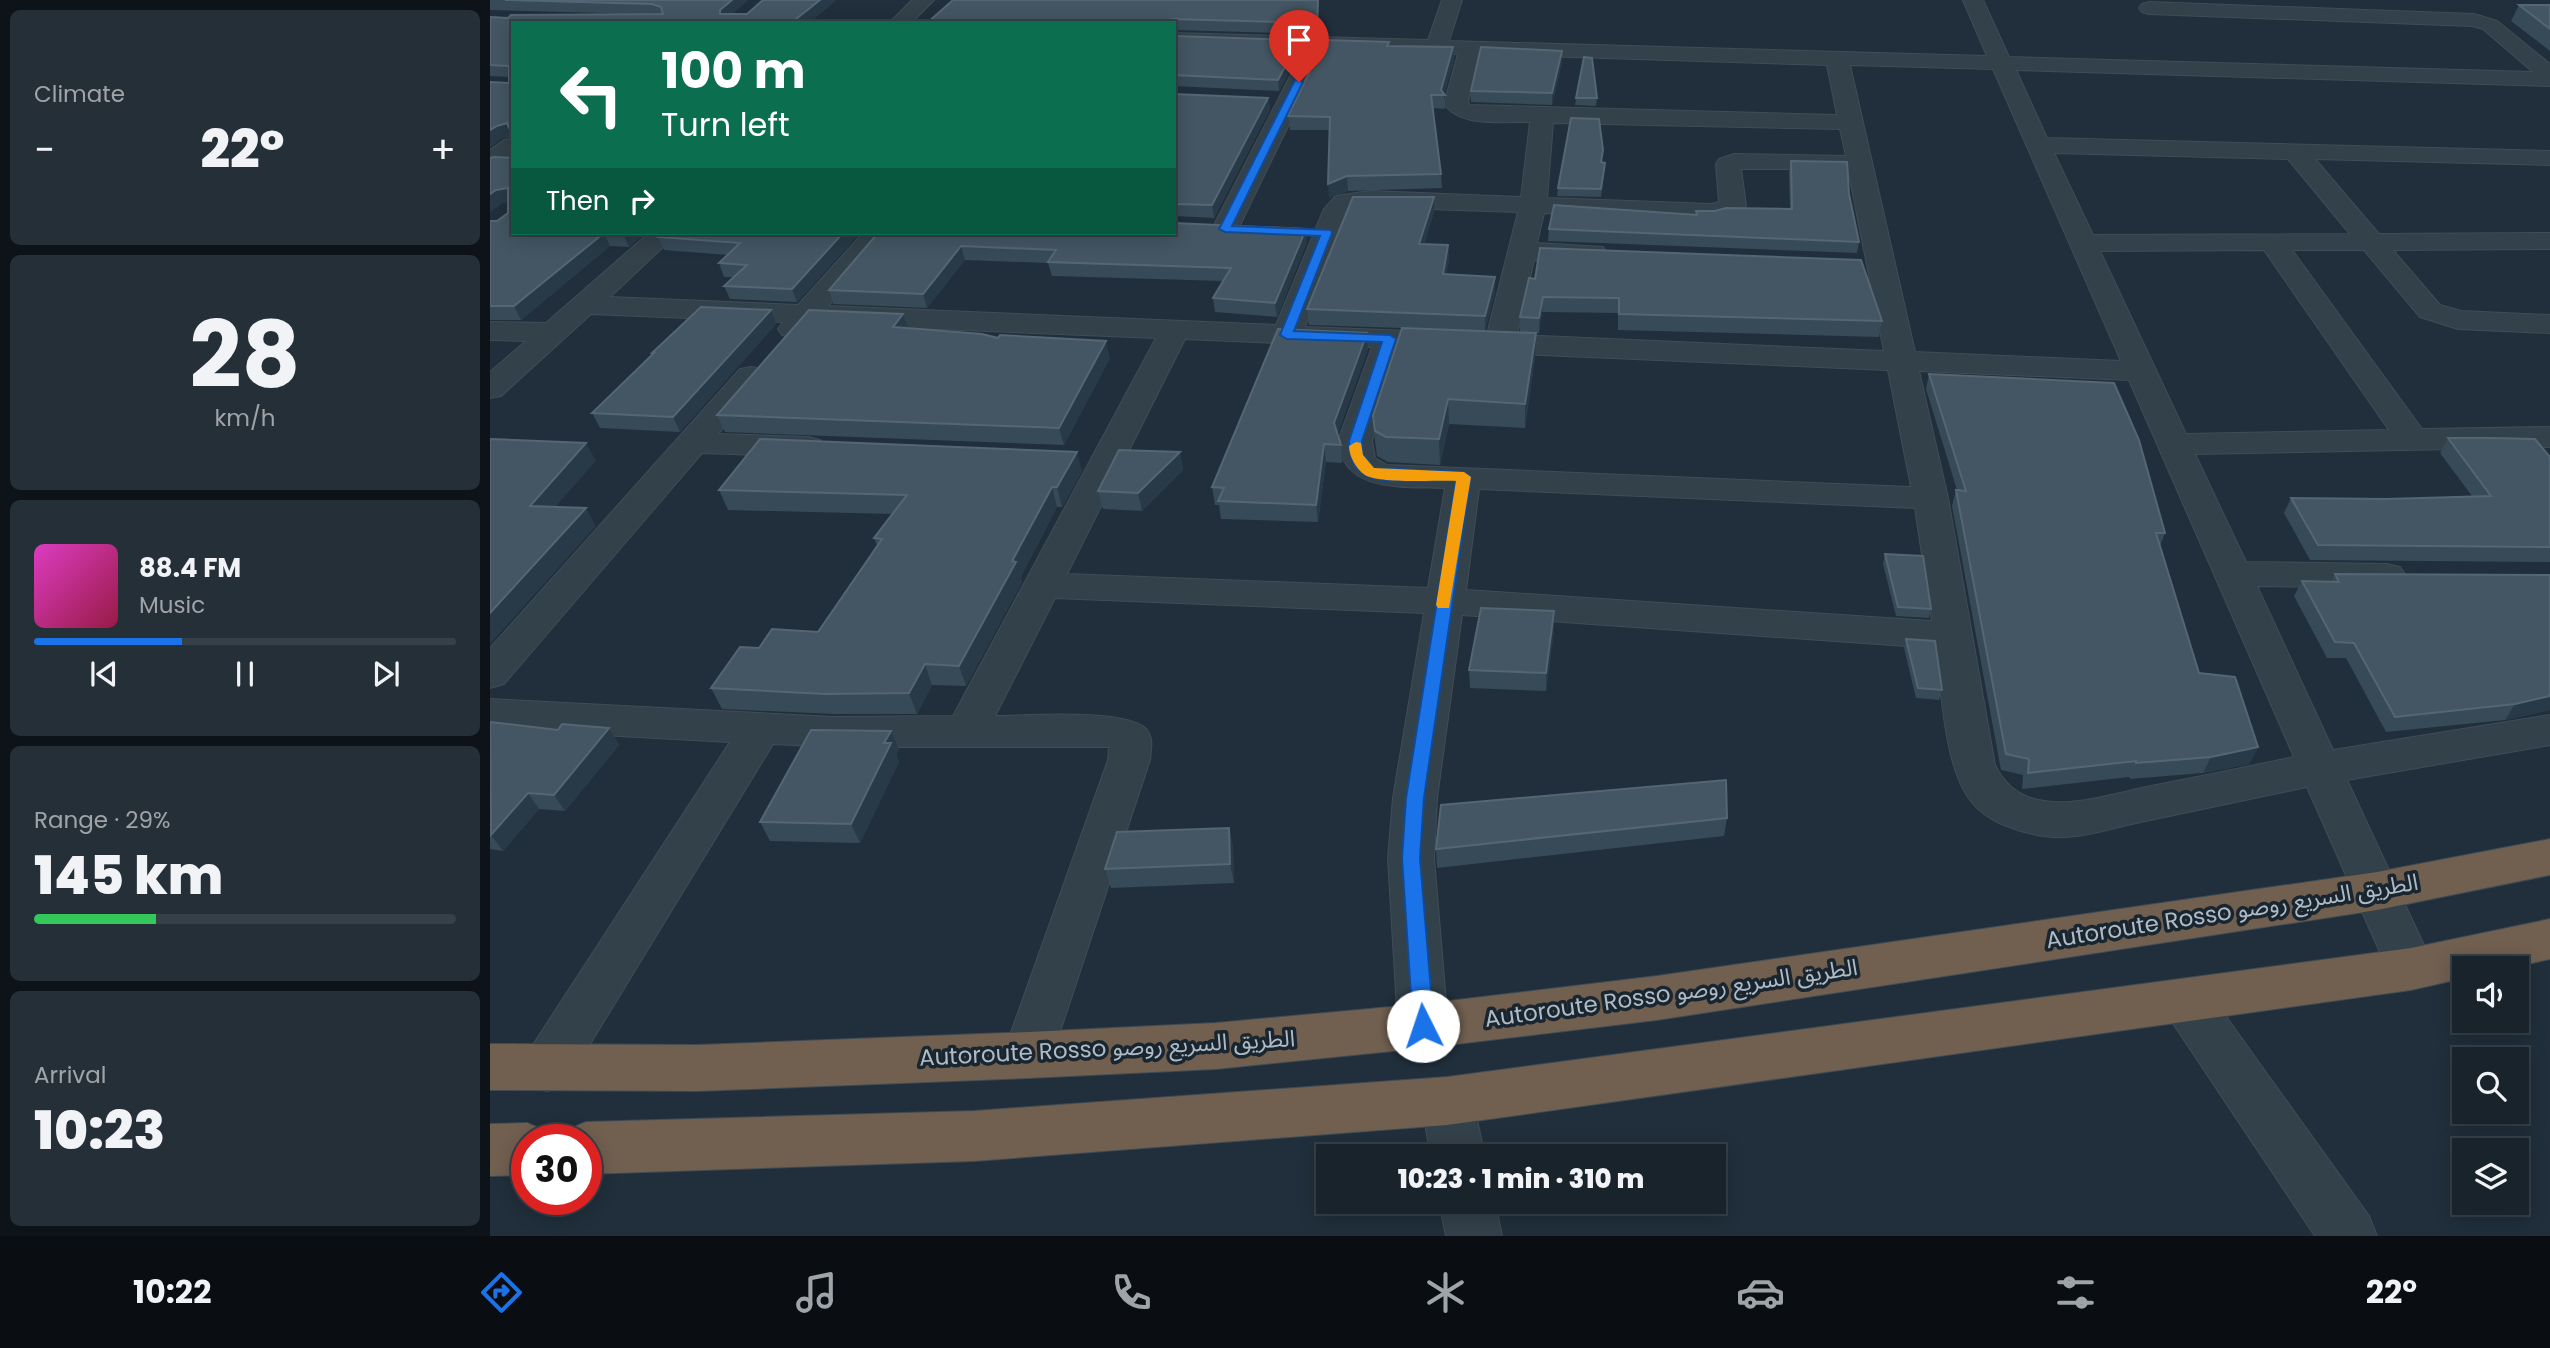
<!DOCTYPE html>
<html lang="en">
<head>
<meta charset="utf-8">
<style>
	body { margin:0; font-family:Poppins,"Noto Sans Arabic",sans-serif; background:#252f38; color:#f1f3f6; height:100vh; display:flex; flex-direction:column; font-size:26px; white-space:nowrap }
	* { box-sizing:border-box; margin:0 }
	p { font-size:23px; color:#9fa4a9 }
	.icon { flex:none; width:38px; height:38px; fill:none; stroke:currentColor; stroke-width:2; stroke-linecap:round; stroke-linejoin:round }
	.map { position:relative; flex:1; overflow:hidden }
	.drawer { display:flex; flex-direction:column; gap:10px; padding:10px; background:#0d1318; width:490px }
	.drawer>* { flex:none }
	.guide { position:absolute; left:21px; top:21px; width:665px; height:214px; border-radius:0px; box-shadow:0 4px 18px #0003,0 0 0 2px #364048; background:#0b6e4f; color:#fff; overflow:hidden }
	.controls { position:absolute; left:1962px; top:956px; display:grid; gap:14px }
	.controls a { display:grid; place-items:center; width:77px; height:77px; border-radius:0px; background:#18232c; box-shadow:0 4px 18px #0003,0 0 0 2px #364048; font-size:35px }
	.speed { position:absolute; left:21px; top:1124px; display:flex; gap:14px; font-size:35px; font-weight:700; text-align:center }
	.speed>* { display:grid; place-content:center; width:91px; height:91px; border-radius:50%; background:#18232c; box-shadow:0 4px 18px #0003,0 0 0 2px #364048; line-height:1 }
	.speed .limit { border:10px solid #d22; background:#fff; color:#111 }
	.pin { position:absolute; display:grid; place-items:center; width:60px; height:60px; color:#fff; margin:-72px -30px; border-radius:50% 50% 50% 0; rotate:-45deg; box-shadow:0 0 7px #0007 }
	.pin .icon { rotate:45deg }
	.me { position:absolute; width:77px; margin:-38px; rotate:356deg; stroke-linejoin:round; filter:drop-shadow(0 0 5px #0008) }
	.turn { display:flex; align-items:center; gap:24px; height:147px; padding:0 35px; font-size:32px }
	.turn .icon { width:91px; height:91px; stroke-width:2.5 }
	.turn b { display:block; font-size:49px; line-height:60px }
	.then { display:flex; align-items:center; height:66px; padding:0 35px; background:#0003; gap:14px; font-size:26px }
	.big { font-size:52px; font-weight:800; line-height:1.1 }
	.drawer .tile { flex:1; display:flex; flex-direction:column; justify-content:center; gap:10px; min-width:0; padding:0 24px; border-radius:10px; background:#252f38 }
	.drawer .dial { align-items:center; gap:0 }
	.dial b { font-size:91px; line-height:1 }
	.song { display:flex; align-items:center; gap:21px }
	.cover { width:84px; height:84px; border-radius:10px; background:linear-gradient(135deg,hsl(310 70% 55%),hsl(340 70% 35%)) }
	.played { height:7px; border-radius:4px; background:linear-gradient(90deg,#1a73e8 35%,#364048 35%) }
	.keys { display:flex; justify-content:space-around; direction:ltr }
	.heat { display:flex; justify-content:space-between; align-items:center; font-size:38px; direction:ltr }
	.charge { height:10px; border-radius:5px; background:linear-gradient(90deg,#34c759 29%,#364048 0) }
	.trip { position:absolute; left:826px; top:1144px; width:410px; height:70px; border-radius:0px; background:#18232c; box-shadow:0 4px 18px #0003,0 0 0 2px #364048; font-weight:800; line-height:70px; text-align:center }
	.tab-bar { display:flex; height:112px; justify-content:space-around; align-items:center; background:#0a0e12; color:#9fa4a9 }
	.tab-bar .icon { width:49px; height:49px }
	.tab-bar .active { color:#1a73e8 }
	.tab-bar b { font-size:32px; color:#f1f3f6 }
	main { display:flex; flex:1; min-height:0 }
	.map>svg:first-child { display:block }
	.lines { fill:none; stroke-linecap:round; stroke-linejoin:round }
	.minor-casing { stroke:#404c57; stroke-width:2 }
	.highway-casing { stroke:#3e4b55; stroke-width:2 }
	.minor { fill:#33414b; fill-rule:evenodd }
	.highway { fill:#715f50; fill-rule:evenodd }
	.wall { fill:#374a57 }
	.shaded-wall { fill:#283a47 }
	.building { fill:#445663; stroke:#546673; stroke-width:2 }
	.route { fill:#1a73e8; stroke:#114b97; stroke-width:2 }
	.slow { fill:#f59e0b }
	.labels { text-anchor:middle; stroke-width:7; stroke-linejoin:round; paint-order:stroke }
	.near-street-label { font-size:23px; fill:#aebbc7; stroke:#19252f }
</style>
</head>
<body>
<main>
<section class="drawer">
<div class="tile"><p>Climate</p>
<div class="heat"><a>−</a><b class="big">22°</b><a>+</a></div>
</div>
<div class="tile dial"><b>28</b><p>km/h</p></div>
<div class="tile">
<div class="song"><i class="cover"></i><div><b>88.4 FM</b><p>Music</p></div></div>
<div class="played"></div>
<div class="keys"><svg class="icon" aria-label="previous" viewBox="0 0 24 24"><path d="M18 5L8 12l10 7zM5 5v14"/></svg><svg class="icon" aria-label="pause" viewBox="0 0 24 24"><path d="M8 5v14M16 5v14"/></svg><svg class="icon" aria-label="next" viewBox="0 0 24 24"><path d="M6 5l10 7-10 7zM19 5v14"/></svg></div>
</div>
<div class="tile"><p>Range · 29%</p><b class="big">145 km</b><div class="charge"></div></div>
<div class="tile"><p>Arrival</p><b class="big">10:23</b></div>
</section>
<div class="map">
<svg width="2060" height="1236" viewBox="0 0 2060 1236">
	<rect width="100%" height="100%" fill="#202f3b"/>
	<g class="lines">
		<defs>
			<g id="minor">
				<path d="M422,0H444L421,23H399Z"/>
				<path d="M952,0H972L959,41L1497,56L1473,0H1493L1519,57L2043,72L1993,29L1982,26L1659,14L1652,12L1649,8L1652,4L1659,2L1984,14L2007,21L2060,64V86L1526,70L1557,138L2060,151V165L1825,159L1889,234L2060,233V249L1903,250L1950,305L1971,311L2060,315V333L1968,329L1930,317L1874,250H1802L1932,429L2060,427V447L1705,454L1756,562L1897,564L1910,567L1916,576L1910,585L1897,588L1767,586L1843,750L2060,715V745L1857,780L1945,969L1938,984L1921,990L1904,984L1817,787C1760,799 1703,811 1646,823C1620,829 1588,839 1562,837C1532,834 1495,823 1478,797C1454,762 1452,691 1445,648L972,615L947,798L944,858L958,1026L951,1042L933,1048L915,1042L908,1026L898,858L903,798L934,613L565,598L505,716C536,716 635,708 656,729C664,738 661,749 660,760L557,1071L539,1078L521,1071L513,1055L618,760L619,747H344L283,744L75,1085L57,1091L39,1085L31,1068L39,1051L240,742L0,729V699L344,717L463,716L666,338L324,324C314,335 308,339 292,335L288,329L293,322L101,314L11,396L0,398V372L36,341L0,340V322L56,323L159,233H188L120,297L308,305L373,233H400L338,306L786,325L834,209L846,196L880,191L1031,197L1040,122C1013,121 971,128 954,104L968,54L835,50L748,229L745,235L735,237L725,235L722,229L814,49L684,45V33L938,40ZM989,54L1337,65L1347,115L980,105L978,103ZM1360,65L1503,69L1631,361L1425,352ZM1063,123L1350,129L1356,156L1244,154L1229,159L1226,164L1229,202L1222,204L1057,198ZM1564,153L1798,159L1860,234L1603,235ZM1251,169H1358L1394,351L1027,335L1044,260L1103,261L1113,259L1117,253L1113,247L1047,243L1054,213L1224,220L1252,212L1256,206ZM880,207L1028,212L997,334L815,327L859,212L863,209ZM1774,250L1899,430L1696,434L1610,251ZM695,339L882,347L848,441C853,494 916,486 955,488L938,588L577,574ZM912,349L1398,370L1421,487L897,465L885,458L882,441ZM1429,371L1639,380L1804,757C1756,767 1709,777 1661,786C1625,793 1580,809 1544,799C1526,794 1513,782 1505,765L1458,498ZM989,489L1425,508L1442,621L976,590Z"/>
				<path d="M23,138V157L9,167L0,169V150L14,140Z"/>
				<path d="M261,367L272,369L277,376L228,434L318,437L330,440L335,447L330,454L318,457L212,453L14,684L0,688V648L250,369Z"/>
				<path d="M1696,979L1714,986L1879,1216L1887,1236H1825L1678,1016L1671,1001L1678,986Z"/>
				<path d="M957,1077L976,1084L983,1101L995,1157H941L931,1101L938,1084Z"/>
				<path d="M949,1202H1005L1012,1236H956Z"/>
			</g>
			<g id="highway">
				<path d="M2060,839V875L1887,910L1167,1020L933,1048L726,1069L539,1078L208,1091L0,1090V1044L208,1045L539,1032L726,1023L933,1004L1167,976L1887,872Z"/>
				<path d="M2060,919V959L2021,968H1974V978L1921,990L957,1125L484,1161L96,1174V1139H73L77,1130L96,1122L484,1111L957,1077L1921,948Z"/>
				<path d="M37,1123L56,1131L60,1139H37V1175L0,1176V1124Z"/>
			</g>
		</defs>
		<use href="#minor" class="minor-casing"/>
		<use href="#highway" class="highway-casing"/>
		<use href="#minor" class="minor"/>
		<use href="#highway" class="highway"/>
	</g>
	<g class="wall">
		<path d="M0,0H258L242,14H257L346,0L319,23H23V136L12,138L0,147V82L19,83V77L0,76V17L18,18L149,14L0,10Z"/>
		<path d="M829,0L828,34L684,30V23H437Z"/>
		<path d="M2029,5H2060V51L2021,21Z"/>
		<path d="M684,36L810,52L789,91L684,86Z"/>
		<path d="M899,46L963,47L964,60L954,94L955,109L943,108L951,174L952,188L858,191L839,198V130H800L798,116Z"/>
		<path d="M1072,51V62L1062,105L981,102V91Z"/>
		<path d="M684,94L778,98L780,109L724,218L684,216Z"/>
		<path d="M1086,98H1107L1106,106L1085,105Z"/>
		<path d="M0,158L156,233L139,247L120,246L31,320H0V221H7L18,213V202L12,203L0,212Z"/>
		<path d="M1301,161L1359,194L1369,242L1367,253L1058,241L1059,229L1206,215V211H1225L1300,209L1299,172Z"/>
		<path d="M1112,163H1115L1111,197L1067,196L1068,188Z"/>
		<path d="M944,212L934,244L958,245L959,260L956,274L1005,277V292L995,331L1045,357L1035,428L959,424L950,465L898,462L887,456L885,441L883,416L912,328L819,325L817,309Z"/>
		<path d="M370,233L307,302L240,299L234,286L243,277H234L229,263L238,255L174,250L168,237Z"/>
		<path d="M388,233L817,242L787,317L725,312L723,298L733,281L562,276L558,263L475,260L437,308L343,304L339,290Z"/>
		<path d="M1039,278L1392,321L1389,337L1128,330V313L1052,312L1049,333H1030V317Z"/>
		<path d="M413,314L418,328L508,338L620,358L574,445L235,432L227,415Z"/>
		<path d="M286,324L190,432L110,428L102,413L163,355L162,353Z"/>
		<path d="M877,333L878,349L847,435L851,445L852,463L836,462L828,522L731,519L729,505H725L722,487Z"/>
		<path d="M1439,374L1675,533L1670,546L1709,673L1760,764L1713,773L1640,779L1639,777L1532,789L1533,775L1511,770L1462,506L1466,490H1467L1436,389Z"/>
		<path d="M1958,438L2060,457V562L1820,560L1794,513L1801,498L1896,499L1982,496L1950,453Z"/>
		<path d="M690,452L693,470L652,511L613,509L608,491Z"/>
		<path d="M592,471L572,507H567L531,577L532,582L476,686L442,685L427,714H344L232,709L221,688L269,648L328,632L387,546L384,538L402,514L238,510L229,490Z"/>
		<path d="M1395,554L1441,609L1439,618L1406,616L1393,564Z"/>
		<path d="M1845,574L2060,575V710L2015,720L1896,732L1856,658H1837L1804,596L1812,581L1841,582Z"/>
		<path d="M1064,611V630L1056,691L980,688L979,670Z"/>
		<path d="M1416,639L1452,690L1449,700L1426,698L1414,648Z"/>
		<path d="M0,722L68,730L119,728L129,745L75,811L49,809L13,851L0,849Z"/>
		<path d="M409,750L406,754L409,762L370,843L280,841L270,822Z"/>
		<path d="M1237,818L1234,836L947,868L946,849Z"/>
		<path d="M739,828L743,847L744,883L621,888L615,869Z"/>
	</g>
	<g class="shaded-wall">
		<path d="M242,0H258L234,21L230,14V10Z"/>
		<path d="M330,0H346L319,23H301Z"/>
		<path d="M828,0H829L828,34L827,23Z"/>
		<path d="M809,40L810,52L789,91L788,80Z"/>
		<path d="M963,47L964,60L954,95L951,90Z"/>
		<path d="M1072,51V62L1062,105V93Z"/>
		<path d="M778,98L780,109L724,218L722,205Z"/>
		<path d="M17,123L22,135L12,138L0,147V130L7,126Z"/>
		<path d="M857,176L858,191L839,198L838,184Z"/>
		<path d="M18,188L23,201L12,203L0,212V194L6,190Z"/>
		<path d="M944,197V212L930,259L929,244Z"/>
		<path d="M816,229L817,242L787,317L785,303Z"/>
		<path d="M114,233L120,246L31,320L24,306Z"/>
		<path d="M134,233H156L139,247L133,234Z"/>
		<path d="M353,233H370L307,302L302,289Z"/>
		<path d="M958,245L959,260L953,289V274Z"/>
		<path d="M471,246L475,260L437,308L433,294Z"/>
		<path d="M1005,277V292L995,331V316Z"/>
		<path d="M1053,297L1052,312L1049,333V318Z"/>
		<path d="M281,310L286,324L190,432L183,417Z"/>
		<path d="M413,314L419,331L403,327Z"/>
		<path d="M877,333L878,349L846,440L844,423Z"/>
		<path d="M1046,333L1045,357L1035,428V404Z"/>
		<path d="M616,341L620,358L574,445L569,428Z"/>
		<path d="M958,399L959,424L950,465L949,439Z"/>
		<path d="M96,443L106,461L51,523L40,506Z"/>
		<path d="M834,444L836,462L828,522L826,505Z"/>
		<path d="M587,452L592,471L572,507L567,487Z"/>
		<path d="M690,452L693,470L652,511L648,493Z"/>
		<path d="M562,487L567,507L531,577L532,582L476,686L469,666Z"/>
		<path d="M96,508L106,526L0,644V613Z"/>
		<path d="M1064,611V630L1056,691V673Z"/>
		<path d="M435,664L442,685L427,714L419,693Z"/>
		<path d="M2060,696V710L2015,720L2025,704Z"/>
		<path d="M119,728L129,745L75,811L64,795Z"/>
		<path d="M401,731L409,750L406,754L409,762L370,843L361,824L394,743Z"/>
		<path d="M1768,747L1760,764L1713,773L1721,757Z"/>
		<path d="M38,793L49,809L13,851L1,835Z"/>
		<path d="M739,828L743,847L744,883L740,864Z"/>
	</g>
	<g class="building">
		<path d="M15,0H242L230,10V14H257L273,0H330L301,23H23V127L20,130L17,123L7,126L0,130V82L19,83V66L0,65V17L18,18L21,15L173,14L171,7L162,4Z"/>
		<path d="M463,0H828L827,23L682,19L680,23H437Z"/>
		<path d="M2029,5H2060V29Z"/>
		<path d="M684,36L809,40L788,80L684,75Z"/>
		<path d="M835,40L899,42L897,46L963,47L951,90L955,95H941L951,174L857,176L838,184L840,117L798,116Z"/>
		<path d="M991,47L1072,51L1062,93L981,91Z"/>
		<path d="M1094,57L1102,58L1107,98H1086Z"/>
		<path d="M684,94L778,98L722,205L684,204Z"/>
		<path d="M1081,118L1109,119L1113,150L1111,162L1115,163L1111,189L1068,188Z"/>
		<path d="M4,157L23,158V233H114L24,306H0V221H7L18,213V188L6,190L0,194V158Z"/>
		<path d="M1301,161L1357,162L1359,194L1369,242L1059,229L1064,205L1207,215L1206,211H1225L1236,208L1302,209Z"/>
		<path d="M863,197H944L929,244L958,245L953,274L1005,277L995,316L817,309Z"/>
		<path d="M684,223L816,229L785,303L723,298L741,268L558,262L566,250L471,246L433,294L339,290L388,233H684Z"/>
		<path d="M173,233H353L302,289L234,286L257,265L229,263L250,243L168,237Z"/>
		<path d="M1050,248L1371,260L1392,321L1129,314V298L1053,297L1049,318L1030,317L1039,278L1045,279Z"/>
		<path d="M211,307L281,310L183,417L102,413L164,353H162Z"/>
		<path d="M319,310L413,314L403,327L492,334L508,338L510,335L616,341L569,428L227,415Z"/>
		<path d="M912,328L1046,333L1035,404L958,399L949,439L896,437L885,431L883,416Z"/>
		<path d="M788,329L877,333L844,423L851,445L834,444L826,505L728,501L734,488L722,487Z"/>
		<path d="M1439,374L1624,383L1649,440L1675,533H1666L1709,673L1745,677L1768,747L1721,757L1646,763V761L1538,773L1539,759L1516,754L1466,490L1476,491Z"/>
		<path d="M1958,438H2001L2045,439L2060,457V547L1828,545L1801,498L1896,499L2001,496Z"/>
		<path d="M0,439L96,443L40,506L96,508L0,613Z"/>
		<path d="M270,439L587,452L567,487H562L522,561L526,562L469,666L435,664L419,693L335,694L221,688L250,647L269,648L282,629L328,632L392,539L384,538L417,495L229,490Z"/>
		<path d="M629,450L690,452L648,493L608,491Z"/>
		<path d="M1395,554L1433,556L1441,609L1408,607Z"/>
		<path d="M1845,574L2060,575V696L2025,704L1905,717L1864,643L1845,642L1812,581L1849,582Z"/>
		<path d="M991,608L1064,611L1056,673L979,670Z"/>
		<path d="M1416,639L1445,641L1452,690L1428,688Z"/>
		<path d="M0,722L68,730L72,724L119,728L64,795L38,793L1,835Z"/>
		<path d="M321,730L401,731L394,743H401L361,824L270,822Z"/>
		<path d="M1236,780L1237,818L946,849L951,805Z"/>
		<path d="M739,828L740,864L615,869L627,832Z"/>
	</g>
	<path class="route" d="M805,80L813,82L742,226L841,230L842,233L804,331L900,335L906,339L872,441L873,455L884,468L974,472L981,477L934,798L930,858L944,1026L941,1032L933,1035L926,1032L923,1026L912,858L916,798L966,481C943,480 895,485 875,475C863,468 859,454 859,441L892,342L797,339L790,335L830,236L735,232L729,229Z"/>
	<path class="slow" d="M866,442L871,443L873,455L884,468L974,472L981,477L959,608H948L946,605L966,481C946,480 891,484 875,475C866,469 859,456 859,446Z"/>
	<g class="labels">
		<g class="near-street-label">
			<text transform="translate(1742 911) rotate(-9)" y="8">Autoroute Rosso الطريق السريع روصو</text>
			<text transform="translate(1181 993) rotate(-8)" y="8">Autoroute Rosso الطريق السريع روصو</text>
			<text transform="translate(617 1048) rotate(-3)" y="8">Autoroute Rosso الطريق السريع روصو</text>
		</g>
	</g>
</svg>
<div class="controls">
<a><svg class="icon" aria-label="sound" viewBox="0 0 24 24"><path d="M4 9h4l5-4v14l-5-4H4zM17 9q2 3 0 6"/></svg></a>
<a><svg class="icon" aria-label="search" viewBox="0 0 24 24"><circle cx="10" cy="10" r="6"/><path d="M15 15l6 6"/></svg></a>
<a><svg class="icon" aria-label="layers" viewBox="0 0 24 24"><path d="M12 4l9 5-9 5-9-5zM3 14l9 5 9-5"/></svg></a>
</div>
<div class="speed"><div class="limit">30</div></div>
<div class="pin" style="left:809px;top:82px;background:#d93025"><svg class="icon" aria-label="arrive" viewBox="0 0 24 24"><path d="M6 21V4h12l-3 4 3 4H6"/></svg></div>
<svg class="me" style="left:933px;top:1026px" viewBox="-20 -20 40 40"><circle r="19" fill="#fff"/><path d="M0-13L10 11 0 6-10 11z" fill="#1a73e8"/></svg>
<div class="trip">10:23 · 1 min · 310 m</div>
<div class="guide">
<div class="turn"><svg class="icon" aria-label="left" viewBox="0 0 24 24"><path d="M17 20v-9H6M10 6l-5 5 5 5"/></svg><div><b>100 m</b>Turn left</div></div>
<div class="then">Then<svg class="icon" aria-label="right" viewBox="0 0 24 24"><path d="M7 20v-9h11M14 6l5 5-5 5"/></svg></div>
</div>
</div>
</main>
<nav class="tab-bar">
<b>10:22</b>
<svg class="icon active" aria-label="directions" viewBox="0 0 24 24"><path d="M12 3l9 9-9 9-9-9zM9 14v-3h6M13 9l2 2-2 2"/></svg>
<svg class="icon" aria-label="music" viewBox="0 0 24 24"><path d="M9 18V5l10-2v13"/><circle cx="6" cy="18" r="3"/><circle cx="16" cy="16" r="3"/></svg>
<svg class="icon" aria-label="phone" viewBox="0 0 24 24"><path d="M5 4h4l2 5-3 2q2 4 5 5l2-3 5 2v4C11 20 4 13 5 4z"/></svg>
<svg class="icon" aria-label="climate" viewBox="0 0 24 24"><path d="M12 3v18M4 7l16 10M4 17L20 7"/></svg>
<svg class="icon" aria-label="car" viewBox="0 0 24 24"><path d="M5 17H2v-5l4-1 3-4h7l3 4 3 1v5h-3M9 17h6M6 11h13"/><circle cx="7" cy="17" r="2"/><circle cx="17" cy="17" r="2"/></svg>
<svg class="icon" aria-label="filters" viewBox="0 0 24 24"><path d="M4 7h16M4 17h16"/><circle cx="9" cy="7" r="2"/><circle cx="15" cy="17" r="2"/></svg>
<b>22°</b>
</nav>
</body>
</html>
